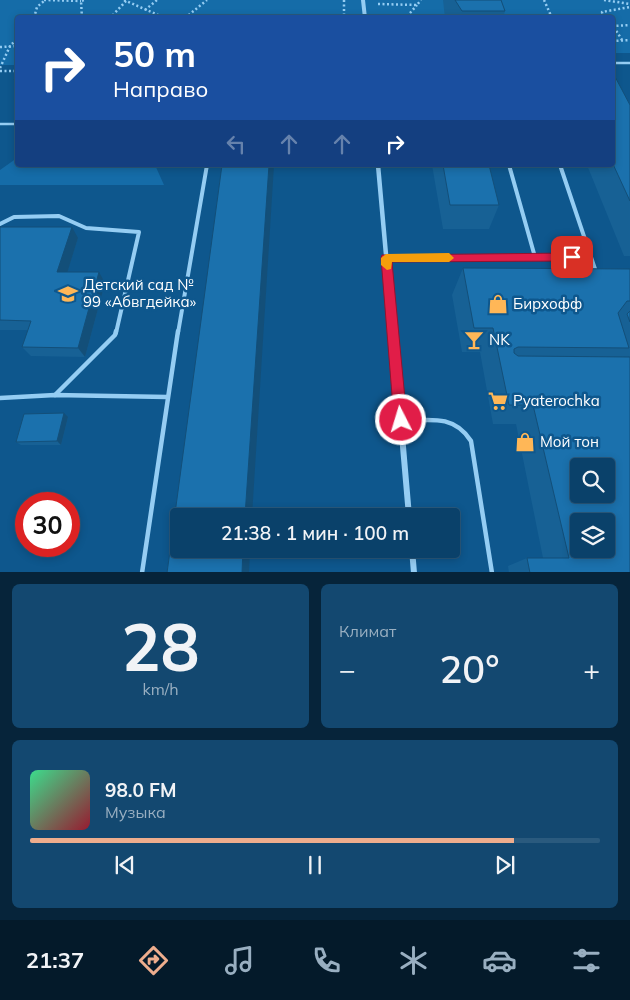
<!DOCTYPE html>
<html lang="ru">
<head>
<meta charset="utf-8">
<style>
	body { margin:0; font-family:Mulish,sans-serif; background:#134870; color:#f1f3f6; height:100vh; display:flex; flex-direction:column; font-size:19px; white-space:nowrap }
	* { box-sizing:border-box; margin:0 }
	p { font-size:16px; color:#99afc1 }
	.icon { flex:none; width:28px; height:28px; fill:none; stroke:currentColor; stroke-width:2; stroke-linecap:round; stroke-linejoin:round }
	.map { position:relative; height:572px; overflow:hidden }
	.details { display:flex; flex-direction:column; gap:12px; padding:12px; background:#06243a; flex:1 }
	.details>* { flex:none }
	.hud { position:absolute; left:15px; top:15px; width:600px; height:152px; border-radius:5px; box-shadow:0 2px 8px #0003,0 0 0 1px #2a5a7e; background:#1a4fa0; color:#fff; overflow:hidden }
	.fabs { position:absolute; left:570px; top:458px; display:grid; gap:10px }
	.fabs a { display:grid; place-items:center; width:45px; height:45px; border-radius:5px; background:#0a416a; box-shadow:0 2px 8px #0003,0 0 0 1px #2a5a7e; font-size:25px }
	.speed { position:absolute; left:15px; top:492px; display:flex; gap:10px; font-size:25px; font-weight:700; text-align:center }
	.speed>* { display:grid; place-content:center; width:65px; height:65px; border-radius:50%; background:#0a416a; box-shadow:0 2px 8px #0003,0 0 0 1px #2a5a7e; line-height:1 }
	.speed .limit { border:8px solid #d22; background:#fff; color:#111 }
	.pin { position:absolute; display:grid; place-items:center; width:42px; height:42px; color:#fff; margin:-21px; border-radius:10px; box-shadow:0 2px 8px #0006 }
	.me { position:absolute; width:55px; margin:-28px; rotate:355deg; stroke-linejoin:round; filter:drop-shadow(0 0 4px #0008) }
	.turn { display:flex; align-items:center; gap:18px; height:105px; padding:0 15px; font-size:22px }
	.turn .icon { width:65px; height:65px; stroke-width:2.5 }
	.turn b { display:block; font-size:35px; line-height:42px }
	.lanes { display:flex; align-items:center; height:48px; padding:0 15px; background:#0003; justify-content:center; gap:25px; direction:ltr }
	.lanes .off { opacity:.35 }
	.big { font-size:38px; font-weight:600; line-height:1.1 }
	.details .widget { flex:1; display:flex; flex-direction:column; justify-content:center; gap:8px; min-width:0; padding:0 18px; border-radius:8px; background:#134870 }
	.details .dial { align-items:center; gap:0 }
	.dial b { font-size:65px; line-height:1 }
	.song { display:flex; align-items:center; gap:15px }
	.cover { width:60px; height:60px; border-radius:8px; background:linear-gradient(135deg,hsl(150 70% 55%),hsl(350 70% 35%)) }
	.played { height:5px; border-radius:2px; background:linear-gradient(90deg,#eead8d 85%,#2a5a7e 85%) }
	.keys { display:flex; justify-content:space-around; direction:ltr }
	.heat { display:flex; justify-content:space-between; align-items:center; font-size:28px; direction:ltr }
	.details .tiles { flex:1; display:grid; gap:12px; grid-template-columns:1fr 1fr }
	.widget:last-child { grid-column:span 2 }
	.trip { position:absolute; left:170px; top:508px; width:290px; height:50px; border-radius:5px; background:#0a416a; box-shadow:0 2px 8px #0003,0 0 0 1px #2a5a7e; font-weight:600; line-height:50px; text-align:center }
	.dock { display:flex; height:80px; justify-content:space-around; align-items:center; background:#041a2a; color:#99afc1 }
	.dock .icon { width:35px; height:35px }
	.dock .active { color:#eead8d }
	.dock b { font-size:22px; color:#f1f3f6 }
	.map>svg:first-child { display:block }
	.green { fill:#156ca8 }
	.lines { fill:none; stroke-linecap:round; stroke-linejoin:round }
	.path { stroke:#95cdf3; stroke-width:2.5; stroke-dasharray:2 2.5; stroke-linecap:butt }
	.lane-far2 { stroke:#95cdf3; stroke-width:2.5 }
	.lane-far1 { stroke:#95cdf3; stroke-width:4 }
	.lane { stroke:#95cdf3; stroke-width:4.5 }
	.street-far2 { stroke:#95cdf3; stroke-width:4 }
	.street-far1 { stroke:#95cdf3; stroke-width:4.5 }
	.street { stroke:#95cdf3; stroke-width:6 }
	.wall { fill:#176195 }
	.shaded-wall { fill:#134f79 }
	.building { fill:#1b71ad; stroke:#134f79; fill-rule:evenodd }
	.route { fill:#e11d48; stroke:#92132f }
	.slow { fill:#f59e0b }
	.labels { text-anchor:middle; stroke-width:5; stroke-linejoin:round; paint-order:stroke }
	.poi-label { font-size:15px; fill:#fff; stroke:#0e578d; text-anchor:start }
</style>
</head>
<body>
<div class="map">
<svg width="630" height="573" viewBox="0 0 630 573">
	<rect width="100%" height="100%" fill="#0e578d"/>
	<g class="green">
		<path d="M0,0H630V53H613L612,18H18L17,65H0Z"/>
		<path d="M17,158L18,165H155L164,185H0V170Z"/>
	</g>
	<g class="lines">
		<g class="path">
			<path d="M44,0L81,1"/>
			<path d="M124,0L165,18"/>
			<path d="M344,0V18"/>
			<path d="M544,0L552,18"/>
			<path d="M604,0L630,4"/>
			<path d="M378,4L417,5L421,0"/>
			<path d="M145,10L157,0"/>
			<path d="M410,13L417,5"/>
			<path d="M551,16L584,17"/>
			<path d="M34,18L37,7L44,1"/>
			<path d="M82,18L81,1L84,0"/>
			<path d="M104,18L112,16L126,1"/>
			<path d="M185,18L207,0"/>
			<path d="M603,18L602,12L630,7"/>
			<path d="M612,26L630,25"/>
			<path d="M614,27L622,40"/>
			<path d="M612,41L630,40"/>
			<path d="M0,47L18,46"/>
			<path d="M0,68L10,46L18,38"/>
			<path d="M0,71H18"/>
		</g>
		<g class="lane-far2">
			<path d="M612,63H630"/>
			<path d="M0,124H18"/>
		</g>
		<g class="lane-far1">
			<path d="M509,165L535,257"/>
			<path d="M560,165L596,272"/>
			<path d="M0,224L14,217L59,216L86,228L139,232L116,333"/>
			<path d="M386,258L590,257"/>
			<path d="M178,333L207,165"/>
		</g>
		<g class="lane">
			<path d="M55,395L115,335L116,331"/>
			<path d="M0,398L55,395L167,397"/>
			<path d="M401,421C429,420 454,414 471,441L492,573"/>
			<path d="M142,573L178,331"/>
		</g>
		<path class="street-far2" d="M363,0L365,18"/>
		<path class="street-far1" d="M378,165L393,333"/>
		<g class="street">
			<path d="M393,331L409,516"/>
			<path d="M412,549L414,573"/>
		</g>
	</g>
	<g class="wall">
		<path d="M443,0H501L505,11L503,18H445Z"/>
		<path d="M612,71L630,105V256H624L587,165H612Z"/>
		<path d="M18,73V86L14,80Z"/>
		<path d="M432,165H489L499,205L489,229H443Z"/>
		<path d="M0,227L78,238L67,272L105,283L85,357L31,356L22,347L28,330H0Z"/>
		<path d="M463,268L630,269V573H509L508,566L527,558H543L516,424H493L480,352H462L452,295Z"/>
		<path d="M68,417L61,445H21L16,442Z"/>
	</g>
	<g class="shaded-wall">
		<path d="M269,165H274L252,516H245Z"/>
		<path d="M72,227L78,238L64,283L57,272Z"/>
		<path d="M99,272L105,283L85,357L78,348Z"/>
		<path d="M64,413L68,417L61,445L57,441Z"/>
		<path d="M243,549H250L249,573H242Z"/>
	</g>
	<g class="building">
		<path d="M455,0H501L505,11H462Z"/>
		<path d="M612,71L630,105V201L612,162Z"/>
		<path d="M18,73V80H14Z"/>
		<path d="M222,165H269L245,516H179V549H243L242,573H167Z"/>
		<path d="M443,165H489L499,205H450Z"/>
		<path d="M0,227H72L57,272H99L78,348L22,347L31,321L0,320Z"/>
		<path d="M463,268L630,269V301H627L618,313L629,348L518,347L514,349V353L518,356L630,357V573H530L527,558H569L533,405H509L493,328H474ZM579,466H606V494H579ZM579,521H606V549H579Z"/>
		<path d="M630,311V322L627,314Z"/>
		<path d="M64,413L57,441L16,442L24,414Z"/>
	</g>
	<path class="route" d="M572,253L577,257L572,261L392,262L407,420L405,425L401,427L396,425L394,420L381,258L382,255Z"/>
	<path class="slow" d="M449,253L454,258L449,262H392L391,269L387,270L381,265V258L386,254Z"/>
	<defs>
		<symbol id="school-bare" viewBox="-9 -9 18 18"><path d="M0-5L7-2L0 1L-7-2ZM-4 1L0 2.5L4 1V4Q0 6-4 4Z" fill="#ffb757" stroke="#0e578d" stroke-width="2.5" paint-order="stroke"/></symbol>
		<symbol id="shop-bare" viewBox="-9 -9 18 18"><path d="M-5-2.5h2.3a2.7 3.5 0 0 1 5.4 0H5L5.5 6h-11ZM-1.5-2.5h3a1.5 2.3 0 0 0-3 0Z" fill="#ffb757" stroke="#0e578d" stroke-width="2.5" paint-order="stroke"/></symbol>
		<symbol id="bar-bare" viewBox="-9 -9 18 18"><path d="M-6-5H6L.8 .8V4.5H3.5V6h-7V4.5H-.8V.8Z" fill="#ffb757" stroke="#0e578d" stroke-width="2.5" paint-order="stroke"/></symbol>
		<symbol id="supermarket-bare" viewBox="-9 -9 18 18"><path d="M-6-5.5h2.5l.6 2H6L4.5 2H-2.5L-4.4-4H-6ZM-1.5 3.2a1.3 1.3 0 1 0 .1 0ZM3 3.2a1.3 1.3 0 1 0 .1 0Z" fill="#ffb757" stroke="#0e578d" stroke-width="2.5" paint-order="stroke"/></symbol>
	</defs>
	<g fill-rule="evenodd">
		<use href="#school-bare" x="54" y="280" width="28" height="28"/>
		<use href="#shop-bare" x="484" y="290" width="28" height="28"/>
		<use href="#bar-bare" x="460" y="326" width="28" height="28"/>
		<use href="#supermarket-bare" x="484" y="387" width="28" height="28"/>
		<use href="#shop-bare" x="511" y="428" width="28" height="28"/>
	</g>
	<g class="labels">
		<g class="poi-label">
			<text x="83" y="290">Детский сад №<tspan x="83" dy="17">99 «Абвгдейка»</tspan></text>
			<text x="513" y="309">Бирхофф</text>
			<text x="489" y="345">NK</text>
			<text x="513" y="406">Pyaterochka</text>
			<text x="540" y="447">Мой тон</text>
		</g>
	</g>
</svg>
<div class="fabs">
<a><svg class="icon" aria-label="search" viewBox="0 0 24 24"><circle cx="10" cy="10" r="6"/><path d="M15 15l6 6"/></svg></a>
<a><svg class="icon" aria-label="layers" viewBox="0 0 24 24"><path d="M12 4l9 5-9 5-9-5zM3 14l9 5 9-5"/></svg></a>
</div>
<div class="speed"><div class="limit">30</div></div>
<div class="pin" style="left:572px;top:257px;background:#d93025"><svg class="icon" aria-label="arrive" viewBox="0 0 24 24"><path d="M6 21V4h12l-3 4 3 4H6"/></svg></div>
<svg class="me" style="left:401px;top:420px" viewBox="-20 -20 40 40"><circle r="17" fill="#e11d48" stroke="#fff" stroke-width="3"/><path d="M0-11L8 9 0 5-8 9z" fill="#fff"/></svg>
<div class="trip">21:38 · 1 мин · 100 m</div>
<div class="hud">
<div class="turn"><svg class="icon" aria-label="right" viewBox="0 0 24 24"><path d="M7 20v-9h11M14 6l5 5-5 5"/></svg><div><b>50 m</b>Направо</div></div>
<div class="lanes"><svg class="icon off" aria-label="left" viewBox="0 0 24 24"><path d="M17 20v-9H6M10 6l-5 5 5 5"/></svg><svg class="icon off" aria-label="ahead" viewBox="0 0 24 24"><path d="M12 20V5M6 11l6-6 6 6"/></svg><svg class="icon off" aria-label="ahead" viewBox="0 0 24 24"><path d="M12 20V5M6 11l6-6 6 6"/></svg><svg class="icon" aria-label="right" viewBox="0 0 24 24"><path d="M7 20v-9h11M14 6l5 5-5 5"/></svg></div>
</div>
</div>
<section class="details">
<div class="tiles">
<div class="widget dial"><b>28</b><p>km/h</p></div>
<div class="widget"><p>Климат</p>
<div class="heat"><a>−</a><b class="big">20°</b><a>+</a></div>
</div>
<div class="widget">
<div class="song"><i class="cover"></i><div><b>98.0 FM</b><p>Музыка</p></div></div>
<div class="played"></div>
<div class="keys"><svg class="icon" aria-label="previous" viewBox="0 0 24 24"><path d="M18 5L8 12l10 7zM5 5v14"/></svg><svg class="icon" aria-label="pause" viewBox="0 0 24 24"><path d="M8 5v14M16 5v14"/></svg><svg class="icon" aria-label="next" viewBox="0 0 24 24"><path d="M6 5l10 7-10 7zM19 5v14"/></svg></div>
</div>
</div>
</section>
<nav class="dock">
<b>21:37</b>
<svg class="icon active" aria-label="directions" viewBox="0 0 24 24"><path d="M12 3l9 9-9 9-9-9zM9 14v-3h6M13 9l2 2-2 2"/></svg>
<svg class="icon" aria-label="music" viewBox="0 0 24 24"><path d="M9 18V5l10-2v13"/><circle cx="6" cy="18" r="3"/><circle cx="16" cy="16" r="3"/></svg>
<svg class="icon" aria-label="phone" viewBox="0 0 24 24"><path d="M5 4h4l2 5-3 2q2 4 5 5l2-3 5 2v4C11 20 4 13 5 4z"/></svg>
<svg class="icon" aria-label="climate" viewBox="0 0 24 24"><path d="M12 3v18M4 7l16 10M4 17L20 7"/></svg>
<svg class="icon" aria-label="car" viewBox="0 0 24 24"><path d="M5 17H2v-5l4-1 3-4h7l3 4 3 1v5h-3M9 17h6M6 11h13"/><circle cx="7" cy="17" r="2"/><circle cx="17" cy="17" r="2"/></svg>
<svg class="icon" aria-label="filters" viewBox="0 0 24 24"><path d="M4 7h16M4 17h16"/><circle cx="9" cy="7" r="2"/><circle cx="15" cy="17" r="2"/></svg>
</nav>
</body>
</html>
